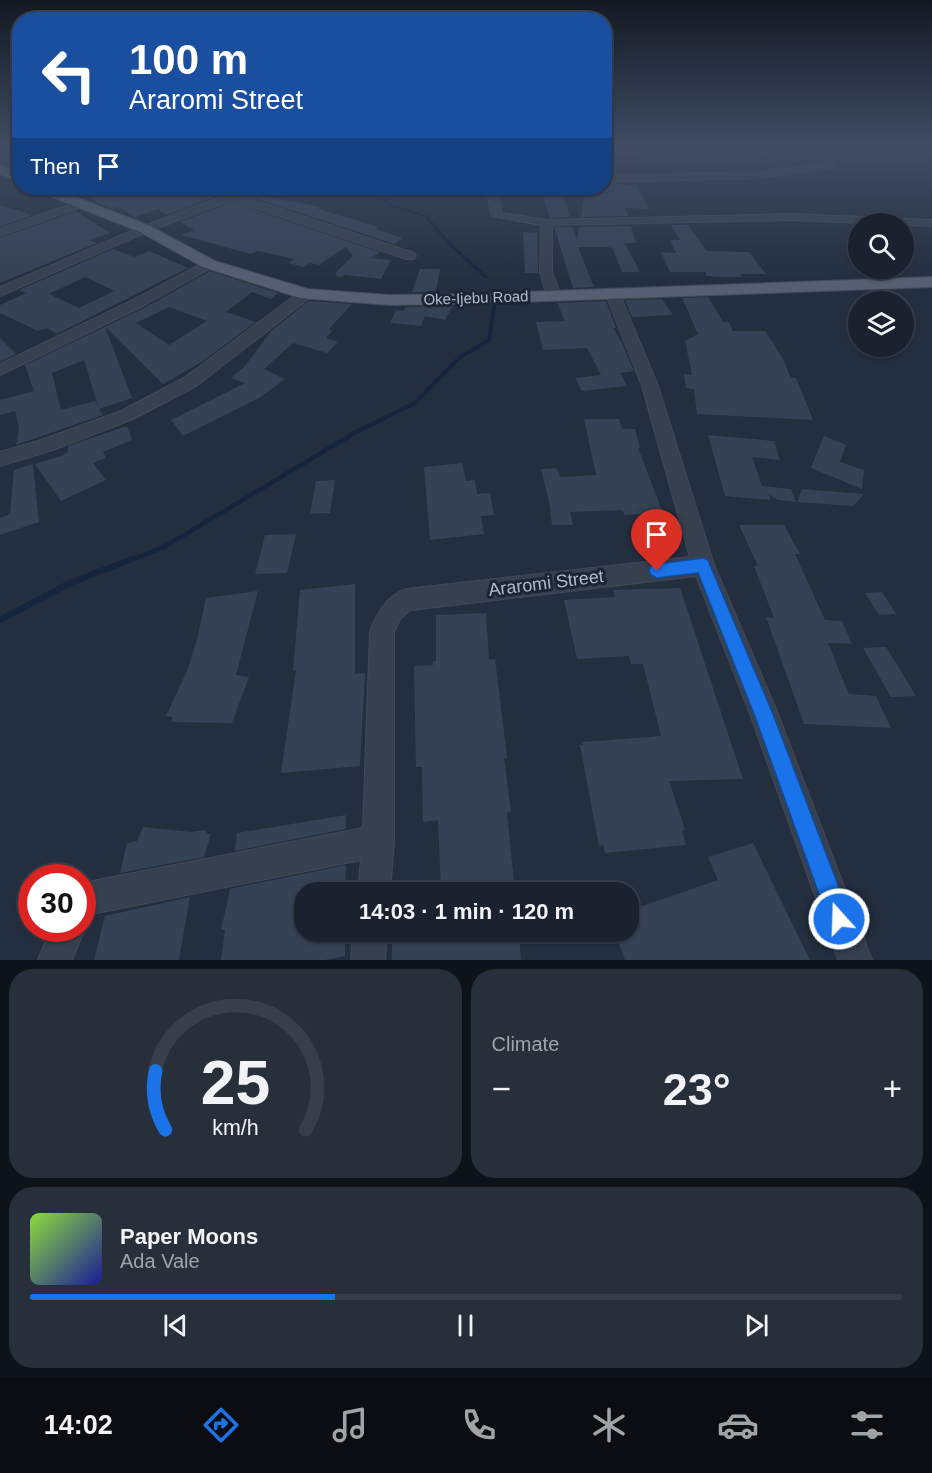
<!DOCTYPE html>
<html lang="en">
<head>
<meta charset="utf-8">
<style>
	body { margin:0; font-family:Helvetica,sans-serif; background:#272f3b; color:#f1f3f6; height:100vh; display:flex; flex-direction:column; font-size:22px; white-space:nowrap }
	* { box-sizing:border-box; margin:0 }
	p { font-size:20px; color:#9fa4aa }
	.icon { flex:none; width:33px; height:33px; fill:none; stroke:currentColor; stroke-width:2; stroke-linecap:round; stroke-linejoin:round }
	.map { position:relative; height:960px; overflow:hidden }
	.side { display:flex; flex-direction:column; gap:9px; padding:9px; background:#0e131a; flex:1 }
	.side>* { flex:none }
	.banner { position:absolute; left:12px; top:12px; width:600px; height:183px; border-radius:24px; box-shadow:0 2px 4px #0004,0 0 0 2px #383f4b; background:#1a4fa0; color:#fff; overflow:hidden }
	.tools { position:absolute; left:848px; top:213px; display:grid; gap:12px }
	.tools a { display:grid; place-items:center; width:66px; height:66px; border-radius:50%; background:#1a222f; box-shadow:0 2px 4px #0004,0 0 0 2px #383f4b; font-size:30px }
	.speed { position:absolute; left:18px; top:864px; display:flex; gap:12px; font-size:30px; font-weight:700; text-align:center }
	.speed>* { display:grid; place-content:center; width:78px; height:78px; border-radius:50%; background:#1a222f; box-shadow:0 2px 4px #0004,0 0 0 2px #383f4b; line-height:1 }
	.speed .limit { border:9px solid #d22; background:#fff; color:#111 }
	.pin { position:absolute; display:grid; place-items:center; width:51px; height:51px; color:#fff; margin:-62px -26px; border-radius:50% 50% 50% 0; rotate:-45deg; box-shadow:0 0 6px #0007 }
	.pin .icon { rotate:45deg }
	.me { position:absolute; width:66px; margin:-33px; rotate:340deg; stroke-linejoin:round; filter:drop-shadow(0 0 4px #0008) }
	.turn { display:flex; align-items:center; gap:21px; height:126px; padding:0 18px; font-size:27px }
	.turn .icon { width:78px; height:78px; stroke-width:2.5 }
	.turn b { display:block; font-size:42px; line-height:51px }
	.then { display:flex; align-items:center; height:57px; padding:0 18px; background:#0003; gap:12px; font-size:22px }
	.big { font-size:45px; font-weight:700; line-height:1.1 }
	.side .card { flex:1; display:flex; flex-direction:column; justify-content:center; gap:9px; min-width:0; padding:0 21px; border-radius:24px; background:#272f3b }
	.side .dial { align-items:center; gap:0 }
	.dial svg { height:156px; overflow:visible; fill:none; stroke:#383f4b; stroke-width:7; stroke-linecap:round; text-anchor:middle }
	.dial text { fill:#f1f3f6; stroke:none }
	.song { display:flex; align-items:center; gap:18px }
	.cover { width:72px; height:72px; border-radius:9px; background:linear-gradient(135deg,hsl(90 70% 55%),hsl(240 70% 35%)) }
	.played { height:6px; border-radius:3px; background:linear-gradient(90deg,#1a73e8 35%,#383f4b 35%) }
	.keys { display:flex; justify-content:space-around; direction:ltr }
	.heat { display:flex; justify-content:space-between; align-items:center; font-size:33px; direction:ltr }
	.side .tiles { flex:1; display:grid; gap:9px; grid-template-columns:1fr 1fr }
	.card:last-child { grid-column:span 2 }
	.trip { position:absolute; left:294px; top:882px; width:345px; height:60px; border-radius:24px; background:#1a222f; box-shadow:0 2px 4px #0004,0 0 0 2px #383f4b; font-weight:700; line-height:60px; text-align:center }
	.menu { display:flex; height:96px; justify-content:space-around; align-items:center; background:#0a0e13; color:#9fa4aa }
	.menu .icon { width:42px; height:42px }
	.menu .on { color:#1a73e8 }
	.menu b { font-size:27px; color:#f1f3f6 }
	.map>svg:first-child { display:block }
	.lines { fill:none; stroke-linecap:round; stroke-linejoin:round }
	.stream-far4 { stroke:#15253e; stroke-width:2 }
	.stream-far3 { stroke:#15253e; stroke-width:3 }
	.stream-far2 { stroke:#15253e; stroke-width:4 }
	.stream-far1 { stroke:#15253e; stroke-width:4.5 }
	.stream { stroke:#15253e; stroke-width:6 }
	.building { fill:#354256; fill-rule:evenodd }
	.minor-casing { stroke:#404958; stroke-width:2 }
	.major-casing { stroke:#404958; stroke-width:2 }
	.minor { fill:#37404f; fill-rule:evenodd }
	.major { fill:#555f6f; fill-rule:evenodd }
	.route { fill:#1a73e8; stroke:#114b97; stroke-width:1.5 }
	.labels { text-anchor:middle; stroke-width:6; stroke-linejoin:round; paint-order:stroke }
	.far-street-label { font-size:15px; fill:#b3bbca; stroke:#1c2534 }
	.street-label { font-size:18px; fill:#b3bbca; stroke:#1c2534 }
</style>
</head>
<body>
<div class="map">
<svg width="932" height="960" viewBox="0 0 932 960">
	<rect width="100%" height="100%" fill="#232e3f"/>
	<g class="lines">
		<path class="stream-far4" d="M366,188L393,206L425,216L428,219"/>
		<g class="stream-far3">
			<path d="M427,218L452,246L486,277"/>
			<path d="M494,308L495,299"/>
		</g>
		<path class="stream-far2" d="M380,420L415,403L459,358L489,340L494,307"/>
		<path class="stream-far1" d="M128,561L164,547L356,432L383,419"/>
		<path class="stream" d="M0,620L70,583L132,559"/>
	</g>
	<g class="building">
		<path d="M604,184L637,185L649,209L625,208L628,216L581,217L586,188H604Z"/>
		<path d="M83,188H203L217,196L167,215L158,209L136,217L117,207L112,209L98,203Z"/>
		<path d="M540,188H561L570,217L550,218Z"/>
		<path d="M227,189L321,207L318,209L379,227L376,229L403,238L394,244Z"/>
		<path d="M232,202L380,252L371,258L391,260L381,279L344,275L339,278L335,273L353,256L346,247L319,265L310,263L304,267L288,263L294,259L258,251L251,254L181,235L194,230L180,222Z"/>
		<path d="M0,205L27,213L31,216L0,227Z"/>
		<path d="M76,211L110,233L90,240L97,243L0,283V238Z"/>
		<path d="M671,225H688L707,251L749,252L766,274H740L742,277H724L706,276V272H670L661,252L676,253L670,240H680Z"/>
		<path d="M631,226L636,243H625L640,272H622L613,249L609,247H578L594,287L573,288L554,227H573L577,240L579,227Z"/>
		<path d="M523,232L537,233L538,273H525Z"/>
		<path d="M113,249L134,257L149,251L188,268L57,334L47,328L38,331L0,313V305L26,293L19,290ZM85,277L114,291L79,308L49,294Z"/>
		<path d="M420,269H440L436,292H412Z"/>
		<path d="M210,271L278,293L271,299L252,292L226,312L256,322L200,363L163,384L105,327L132,398L99,409L103,415L16,445L19,428L15,411L0,415V400L34,391L25,365L144,308ZM169,307L207,321L169,345L136,323ZM84,360L99,409L95,401L61,410L52,373Z"/>
		<path d="M708,297L723,322H729L733,331H765L782,357L791,378H796L813,420L697,414L694,389L686,388L684,374L692,375L685,341L698,334L682,298Z"/>
		<path d="M662,299L673,315L632,317L625,300Z"/>
		<path d="M309,301L352,304L329,329L332,331L326,338L338,342L327,353L293,343L264,369L285,379L261,397L183,436L171,420L245,383L231,378L244,367L272,330Z"/>
		<path d="M606,301L616,328H613L622,343L634,371L620,373L627,386L582,391L575,378L601,375L587,348L543,350L536,322L565,321L557,303Z"/>
		<path d="M453,306L445,320L425,316L421,326L390,323L396,310L404,311L405,307Z"/>
		<path d="M0,338L16,354L0,362Z"/>
		<path d="M584,419H619L622,429H635L640,448H638L663,513L624,515L623,510L570,512L573,525H552L549,502L541,469L557,468L560,477L596,475Z"/>
		<path d="M127,426L132,440L103,452L106,458L93,463L106,480L61,501L35,464L61,456L68,452V446Z"/>
		<path d="M708,435L774,441L780,460L752,457L762,486L791,489L796,502L778,500L768,494L771,500L725,496Z"/>
		<path d="M824,436L846,445L840,462L864,470L862,489L811,468Z"/>
		<path d="M462,463L466,481L475,480L477,494L490,493L494,515L481,516L484,534L430,540L424,467Z"/>
		<path d="M33,464L39,522L0,535V518L10,514L14,470Z"/>
		<path d="M335,480L330,513L310,514L316,481Z"/>
		<path d="M802,489L864,494L853,506L797,502Z"/>
		<path d="M739,525H784L800,554H795L825,620L842,621L852,644L828,643L849,694L876,696L891,728L804,724L766,617L774,618L754,566H758Z"/>
		<path d="M296,534L287,573L255,574L265,535Z"/>
		<path d="M355,584V674L365,673L360,766L281,773L296,670L293,671L300,590Z"/>
		<path d="M680,588L743,779L669,781L685,830L682,831L686,845L605,853L603,845L599,846L580,745H583L582,742L661,736L643,664H631L629,656L577,659L564,600L615,597L613,590Z"/>
		<path d="M258,591L236,675L249,677L232,723L171,722L173,717L166,716L187,671L197,639L206,598Z"/>
		<path d="M882,592L896,614L879,615L865,593Z"/>
		<path d="M486,613L489,660L495,659L506,748L507,758H504L511,811L507,813L514,882L441,889L438,820L423,822L422,767H416L414,666L433,665V661H436V615Z"/>
		<path d="M886,647L916,696L891,697L863,648Z"/>
		<path d="M346,815V829L235,851L237,833Z"/>
		<path d="M143,827L191,832L206,830V834H211L204,857L120,873L127,843L137,841Z"/>
		<path d="M753,843L810,960H625L615,932H628V911L718,880L708,857Z"/>
		<path d="M346,865L345,892H304V932H345V956L325,960H221L225,930H221L230,889Z"/>
		<path d="M190,897L179,960H94L105,916Z"/>
		<path d="M392,932H519L521,960H392Z"/>
	</g>
	<g class="lines">
		<defs>
			<g id="minor">
				<path d="M604,148H644L640,151L604,154Z"/>
				<path d="M831,163L834,164V168L757,178L604,182V176L757,172Z"/>
				<path d="M205,188H218L414,253L416,256L414,259H406L232,200L149,231L0,296V287L141,227L223,196Z"/>
				<path d="M486,188H496L502,213L547,220L792,214L932,220V226L792,220L552,225V272L561,296L554,300L547,296L540,272L541,225L492,216Z"/>
				<path d="M80,201L84,202V206L0,236V229Z"/>
				<path d="M209,260L215,264L213,267L143,306L0,375V364L133,300Z"/>
				<path d="M306,290L313,294L311,297L196,386L133,419L53,450L0,466V452L41,440L121,411L184,378L301,291Z"/>
				<path d="M613,291L620,295L658,386L714,565L778,714L872,960H838L750,714L696,576L411,610L400,619L394,632V841L390,892H358L361,860L82,916V883L363,828L370,631C378,612 386,597 406,589L690,557L642,386L606,295Z"/>
				<path d="M82,922L85,928L72,960H38L51,928H82Z"/>
				<path d="M353,932H387L385,960H351Z"/>
			</g>
			<g id="major">
				<path d="M0,165L20,173V182L0,174Z"/>
				<path d="M35,188H53L150,226L215,261L308,289L389,295L466,294L932,277V287L466,304L389,305L300,298L203,267L140,232L37,191Z"/>
			</g>
		</defs>
		<use href="#minor" class="minor-casing"/>
		<use href="#major" class="major-casing"/>
		<use href="#minor" class="minor"/>
		<use href="#major" class="major"/>
	</g>
	<linearGradient id="sky" x2="0" y2="1"><stop stop-color="#131923"/><stop offset="0.52" stop-color="#3f4c63"/><stop offset="1" stop-color="#3f4c63" stop-opacity="0"/></linearGradient>
	<rect width="932" height="282" fill="url(#sky)"/>
	<path class="route" d="M703,558L708,560L710,565L773,714L851,919L848,927L839,930L831,927L828,919L754,714L698,573L657,578L651,575L649,571L651,566L657,564Z"/>
	<g class="labels">
		<g class="far-street-label">
			<text transform="translate(476 298) rotate(-2)" y="5">Oke-Ijebu Road</text>
		</g>
		<g class="street-label">
			<text transform="translate(546 583) rotate(-7)" y="6">Araromi Street</text>
		</g>
	</g>
</svg>
<div class="tools">
<a><svg class="icon" aria-label="search" viewBox="0 0 24 24"><circle cx="10" cy="10" r="6"/><path d="M15 15l6 6"/></svg></a>
<a><svg class="icon" aria-label="layers" viewBox="0 0 24 24"><path d="M12 4l9 5-9 5-9-5zM3 14l9 5 9-5"/></svg></a>
</div>
<div class="speed"><div class="limit">30</div></div>
<div class="pin" style="left:657px;top:571px;background:#d93025"><svg class="icon" aria-label="arrive" viewBox="0 0 24 24"><path d="M6 21V4h12l-3 4 3 4H6"/></svg></div>
<svg class="me" style="left:839px;top:919px" viewBox="-20 -20 40 40"><circle r="17" fill="#1a73e8" stroke="#fff" stroke-width="3"/><path d="M0-11L8 9 0 5-8 9z" fill="#fff"/></svg>
<div class="trip">14:03 · 1 min · 120 m</div>
<div class="banner">
<div class="turn"><svg class="icon" aria-label="left" viewBox="0 0 24 24"><path d="M17 20v-9H6M10 6l-5 5 5 5"/></svg><div><b>100 m</b>Araromi Street</div></div>
<div class="then">Then<svg class="icon" aria-label="arrive" viewBox="0 0 24 24"><path d="M6 21V4h12l-3 4 3 4H6"/></svg></div>
</div>
</div>
<section class="side">
<div class="tiles">
<div class="card dial"><svg viewBox="0 0 100 80">
<path d="M14 69A42 42 0 1 1 86 69"/>
<path d="M14 69A42 42 0 0 1 9 39" stroke="#1a73e8"/>
<text x="50" y="56" font-size="32" font-weight="700">25</text>
<text x="50" y="72" font-size="11">km/h</text>
</svg></div>
<div class="card"><p>Climate</p>
<div class="heat"><a>−</a><b class="big">23°</b><a>+</a></div>
</div>
<div class="card">
<div class="song"><i class="cover"></i><div><b>Paper Moons</b><p>Ada Vale</p></div></div>
<div class="played"></div>
<div class="keys"><svg class="icon" aria-label="previous" viewBox="0 0 24 24"><path d="M18 5L8 12l10 7zM5 5v14"/></svg><svg class="icon" aria-label="pause" viewBox="0 0 24 24"><path d="M8 5v14M16 5v14"/></svg><svg class="icon" aria-label="next" viewBox="0 0 24 24"><path d="M6 5l10 7-10 7zM19 5v14"/></svg></div>
</div>
</div>
</section>
<nav class="menu">
<b>14:02</b>
<svg class="icon on" aria-label="directions" viewBox="0 0 24 24"><path d="M12 3l9 9-9 9-9-9zM9 14v-3h6M13 9l2 2-2 2"/></svg>
<svg class="icon" aria-label="music" viewBox="0 0 24 24"><path d="M9 18V5l10-2v13"/><circle cx="6" cy="18" r="3"/><circle cx="16" cy="16" r="3"/></svg>
<svg class="icon" aria-label="phone" viewBox="0 0 24 24"><path d="M5 4h4l2 5-3 2q2 4 5 5l2-3 5 2v4C11 20 4 13 5 4z"/></svg>
<svg class="icon" aria-label="climate" viewBox="0 0 24 24"><path d="M12 3v18M4 7l16 10M4 17L20 7"/></svg>
<svg class="icon" aria-label="car" viewBox="0 0 24 24"><path d="M5 17H2v-5l4-1 3-4h7l3 4 3 1v5h-3M9 17h6M6 11h13"/><circle cx="7" cy="17" r="2"/><circle cx="17" cy="17" r="2"/></svg>
<svg class="icon" aria-label="filters" viewBox="0 0 24 24"><path d="M4 7h16M4 17h16"/><circle cx="9" cy="7" r="2"/><circle cx="15" cy="17" r="2"/></svg>
</nav>
</body>
</html>
